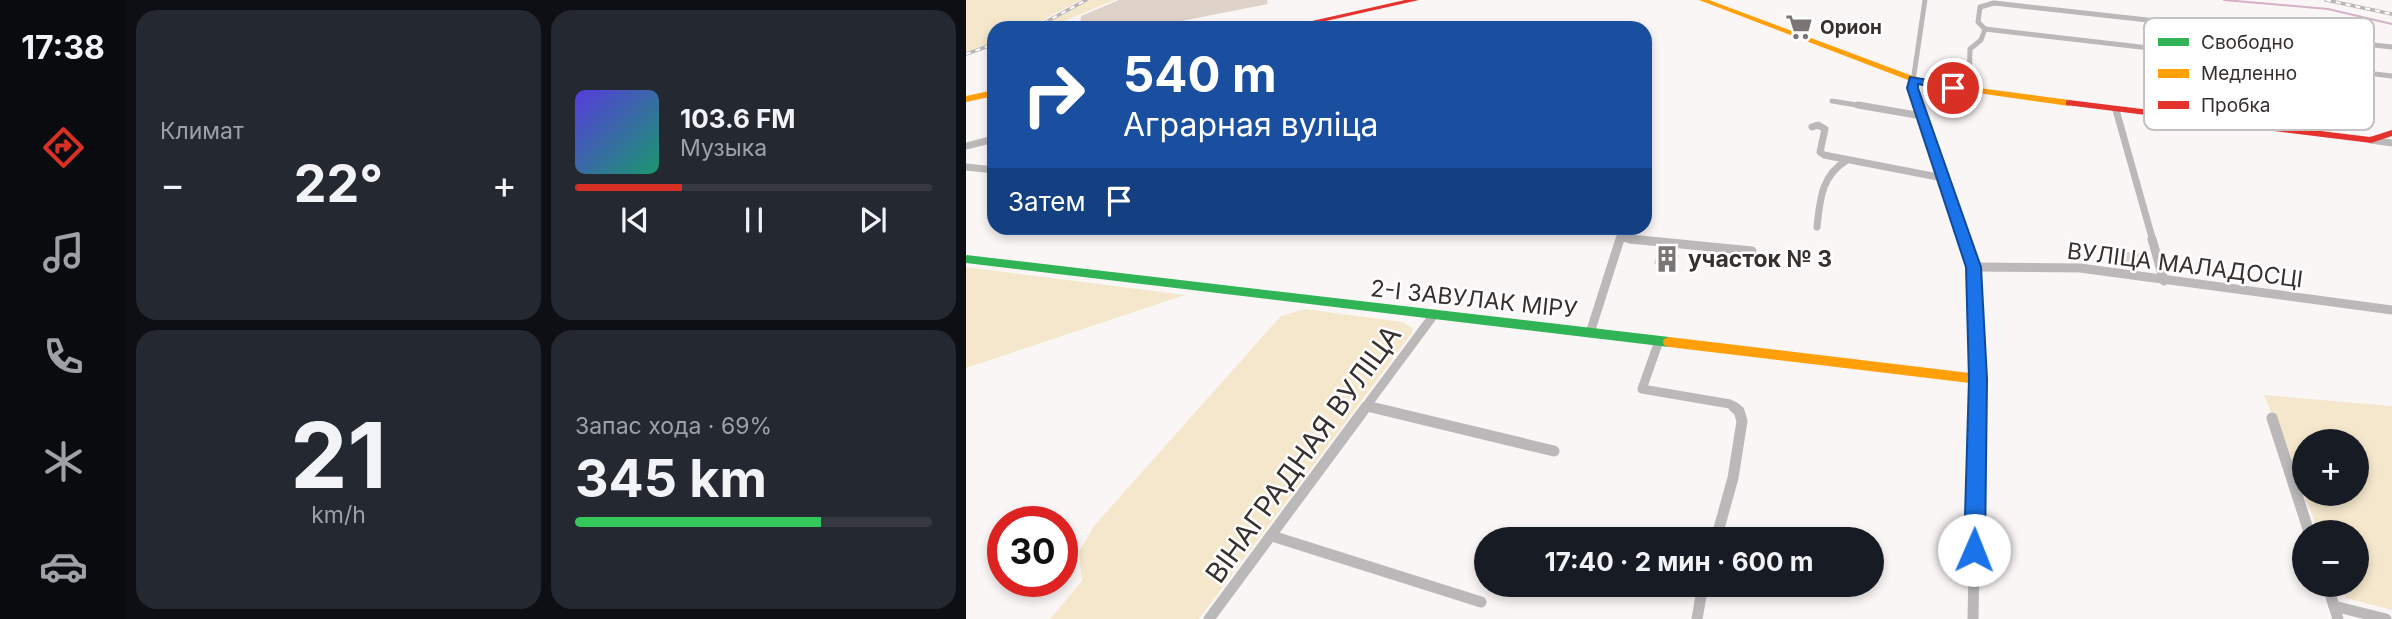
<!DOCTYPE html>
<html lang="ru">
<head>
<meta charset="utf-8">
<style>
	body { margin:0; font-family:Inter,sans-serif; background:#242831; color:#f1f3f6; height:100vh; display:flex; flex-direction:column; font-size:26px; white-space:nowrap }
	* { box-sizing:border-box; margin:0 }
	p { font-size:23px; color:#9ea1a6 }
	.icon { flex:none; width:38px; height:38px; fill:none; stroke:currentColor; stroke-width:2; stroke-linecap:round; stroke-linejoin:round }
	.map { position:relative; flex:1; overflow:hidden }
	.side { display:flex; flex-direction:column; gap:10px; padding:10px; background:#0d0f14; width:840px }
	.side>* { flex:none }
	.hud { position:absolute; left:21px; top:21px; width:665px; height:214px; border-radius:21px; box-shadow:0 4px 10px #0003; background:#1a4fa0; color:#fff; overflow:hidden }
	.fabs { position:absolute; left:1326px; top:429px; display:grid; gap:14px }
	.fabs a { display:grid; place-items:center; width:77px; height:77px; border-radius:50%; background:#171b24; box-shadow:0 4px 10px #0003; font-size:35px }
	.speed { position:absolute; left:21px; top:506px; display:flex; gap:14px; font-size:35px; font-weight:700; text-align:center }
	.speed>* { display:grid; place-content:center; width:91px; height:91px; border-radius:50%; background:#171b24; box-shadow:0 4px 10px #0003; line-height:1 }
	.speed .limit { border:10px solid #d22; background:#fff; color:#111 }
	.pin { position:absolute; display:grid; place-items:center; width:60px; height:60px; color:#fff; margin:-30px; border:4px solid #fff; border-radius:50%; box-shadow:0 2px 7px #0007 }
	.me { position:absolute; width:77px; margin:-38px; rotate:1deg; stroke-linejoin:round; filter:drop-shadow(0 0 5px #0008) }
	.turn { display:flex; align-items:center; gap:24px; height:147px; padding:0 21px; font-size:32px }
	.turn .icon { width:91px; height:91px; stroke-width:2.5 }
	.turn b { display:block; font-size:49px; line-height:60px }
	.then { display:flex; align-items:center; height:66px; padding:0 21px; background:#0003; gap:14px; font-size:26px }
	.big { font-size:52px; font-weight:700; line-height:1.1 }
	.side .card { flex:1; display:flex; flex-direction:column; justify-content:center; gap:10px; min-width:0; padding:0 24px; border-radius:21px; background:#242831 }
	.side .dial { align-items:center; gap:0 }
	.dial b { font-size:91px; line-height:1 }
	.song { display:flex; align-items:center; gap:21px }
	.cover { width:84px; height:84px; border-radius:10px; background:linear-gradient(135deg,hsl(250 70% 55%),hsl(160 70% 35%)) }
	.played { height:7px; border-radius:4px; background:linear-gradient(90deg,#d93025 30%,#363941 30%) }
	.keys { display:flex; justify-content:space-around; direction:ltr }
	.heat { display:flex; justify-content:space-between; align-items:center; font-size:38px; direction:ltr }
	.charge { height:10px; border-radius:5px; background:linear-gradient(90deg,#34c759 69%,#363941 0) }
	.side .tiles { flex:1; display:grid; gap:10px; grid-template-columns:repeat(2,1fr) }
	.trip { position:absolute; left:508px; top:527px; width:410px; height:70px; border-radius:35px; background:#171b24; box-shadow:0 4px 10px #0003; font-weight:700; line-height:70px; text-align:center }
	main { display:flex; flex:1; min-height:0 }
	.tab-bar { display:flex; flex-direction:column; width:126px; justify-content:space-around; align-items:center; background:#090b0e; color:#9ea1a6 }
	.tab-bar .icon { width:49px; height:49px }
	.tab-bar .active { color:#d93025 }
	.tab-bar b { font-size:32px; color:#f1f3f6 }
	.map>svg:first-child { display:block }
	.green { fill:#f5e7cc; fill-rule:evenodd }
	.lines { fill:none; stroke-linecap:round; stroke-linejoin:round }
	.stream { stroke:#d7afc8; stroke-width:2 }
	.building { fill:#ded2c9 }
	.street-far3 { stroke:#bab8b8; stroke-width:5 }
	.street-far2 { stroke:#bab8b8; stroke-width:7 }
	.street-far1 { stroke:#bab8b8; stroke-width:9 }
	.street { stroke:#bab8b8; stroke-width:11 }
	.fast { fill:#30b455; fill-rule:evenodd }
	.slow { fill:#ff9f0a; fill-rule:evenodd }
	.jam { fill:#e5322d; fill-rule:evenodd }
	.rail-casing { stroke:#b9b5b5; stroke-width:3.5 }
	.rail { stroke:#fff; stroke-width:2; stroke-dasharray:5; stroke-linecap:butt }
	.route { fill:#1a73e8; stroke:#114b97; stroke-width:2 }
	.labels { text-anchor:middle; stroke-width:5; stroke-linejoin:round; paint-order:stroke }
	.far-poi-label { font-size:19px; font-weight:bold; fill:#36312f; stroke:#fff; text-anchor:start }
	.poi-label { font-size:23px; font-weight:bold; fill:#36312f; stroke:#fff; text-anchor:start }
	.street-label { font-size:23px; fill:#36312f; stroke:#fff }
	.near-street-label { font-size:28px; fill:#36312f; stroke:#fff }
	.key { fill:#fff; stroke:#c3c1c1; stroke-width:2 }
	.key-label { font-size:19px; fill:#36312f }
</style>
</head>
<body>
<main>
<nav class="tab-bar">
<b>17:38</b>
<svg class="icon active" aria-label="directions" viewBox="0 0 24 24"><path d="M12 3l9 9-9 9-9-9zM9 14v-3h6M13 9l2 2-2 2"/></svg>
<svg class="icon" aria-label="music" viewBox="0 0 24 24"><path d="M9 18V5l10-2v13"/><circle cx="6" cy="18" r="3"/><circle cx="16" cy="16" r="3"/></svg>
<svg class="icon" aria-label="phone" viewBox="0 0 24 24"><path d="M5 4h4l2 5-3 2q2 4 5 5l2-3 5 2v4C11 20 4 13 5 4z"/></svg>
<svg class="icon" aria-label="climate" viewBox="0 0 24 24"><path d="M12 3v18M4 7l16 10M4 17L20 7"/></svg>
<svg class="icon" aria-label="car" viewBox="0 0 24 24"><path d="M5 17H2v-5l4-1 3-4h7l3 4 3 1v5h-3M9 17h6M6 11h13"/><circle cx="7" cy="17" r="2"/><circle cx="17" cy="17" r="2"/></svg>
</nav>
<section class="side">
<div class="tiles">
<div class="card"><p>Климат</p>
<div class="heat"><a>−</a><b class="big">22°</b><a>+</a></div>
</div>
<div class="card">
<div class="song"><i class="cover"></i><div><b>103.6 FM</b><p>Музыка</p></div></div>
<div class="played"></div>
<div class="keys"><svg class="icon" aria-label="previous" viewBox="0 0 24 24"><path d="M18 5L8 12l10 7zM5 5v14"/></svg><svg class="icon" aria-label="pause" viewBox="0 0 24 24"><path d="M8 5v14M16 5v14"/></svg><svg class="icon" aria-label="next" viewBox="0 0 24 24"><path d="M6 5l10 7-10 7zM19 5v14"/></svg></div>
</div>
<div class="card dial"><b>21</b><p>km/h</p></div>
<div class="card"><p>Запас хода · 69%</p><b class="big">345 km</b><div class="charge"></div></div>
</div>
</section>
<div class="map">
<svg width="1426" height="619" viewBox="0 0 1426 619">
	<rect width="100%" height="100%" fill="#fbf6f6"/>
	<g class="green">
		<path d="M0,0H115L61,28H28V42L0,52Z"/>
		<path d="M122,0H149L81,28H70Z"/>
		<path d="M0,267L219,295L0,368Z"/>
		<path d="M339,309L437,322L446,328V333L233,619H84L116,581L113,552L128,526L315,316Z"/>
		<path d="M1298,395L1426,406V610L1380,598L1374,585L1391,584V532H1353ZM1339,441H1391V494H1339Z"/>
	</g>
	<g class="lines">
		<path class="stream" d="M1258,0L1362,9L1426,24"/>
	</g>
	<g class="building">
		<path d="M153,0H301L302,4L180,28H142V24L114,27L115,16Z"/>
		<path d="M1145,250L1177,254L1181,263L1165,261L1167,267L1150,265Z"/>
		<path d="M692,251L713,255L710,269L688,264Z"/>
	</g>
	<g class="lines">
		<g class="street-far3">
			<path d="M1019,29L1426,76"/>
			<path d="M1003,90L1004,49L1015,40L1019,29L1012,22L1014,7L1028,3L1426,47"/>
			<path d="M866,101L903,107"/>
			<path d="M953,107L946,88L959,0"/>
		</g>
		<g class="street-far2">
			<path d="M892,105L956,116"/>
			<path d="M952,105L998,241"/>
			<path d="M1150,110L1187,241"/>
			<path d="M846,127L852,125L859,129L854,152L858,155L977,178"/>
			<path d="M1405,140L1426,143"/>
			<path d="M0,146L28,139"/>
			<path d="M0,167L28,170"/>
			<path d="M851,227C854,199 855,176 881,160"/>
			<path d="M654,238L682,241"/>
			<path d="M653,241L657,228"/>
		</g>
		<g class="street-far1">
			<path d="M664,239L786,251"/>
			<path d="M997,239L1007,267L1011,409"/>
			<path d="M1186,239L1198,281"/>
			<path d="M1007,267L1114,268L1426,310"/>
			<path d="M624,333L654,239"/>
			<path d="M693,341L676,389L764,404L770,409"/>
			<path d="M401,406L412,409"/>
			<path d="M398,409L467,316"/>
		</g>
		<g class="street">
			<path d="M405,407L588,451"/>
			<path d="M1306,418L1343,532"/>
			<path d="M306,536L515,602"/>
			<path d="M750,539L767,478L776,421L773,411L768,407"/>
			<path d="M1361,584L1372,619"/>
			<path d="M1368,606L1420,619"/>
			<path d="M243,619L400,407"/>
			<path d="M731,619L737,584"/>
			<path d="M1007,619L1011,407"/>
		</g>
		<path class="fast" d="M0,255L703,337L708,339L709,342L708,345L703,347L0,263Z"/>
		<g class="slow">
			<path d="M733,0H743L960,81L1103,100L1107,103L1103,106L955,85Z"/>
			<path d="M28,90V96L0,102V96Z"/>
			<path d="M703,337L1012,374L1017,375L1019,379L1017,383L1012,384L703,347L698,345L697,342L698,339Z"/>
		</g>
		<g class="jam">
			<path d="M439,0H453L329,28H315Z"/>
			<path d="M1103,100L1404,137L1426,130V136L1405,143L1100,105V101Z"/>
		</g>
		<defs>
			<g id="rail">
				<path d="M1360,0L1426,14"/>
				<path d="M69,28L120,0"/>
				<path d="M0,54L28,44"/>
			</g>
		</defs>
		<use href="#rail" class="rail-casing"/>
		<use href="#rail" class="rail"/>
	</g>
	<path class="route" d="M944,77L987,84L993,88L987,91L952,84V88L1015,267L1021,379L1019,550L1016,557L1008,560L1001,557L998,550L1003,379L1000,267L941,88Z"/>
	<defs>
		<symbol id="supermarket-bare" viewBox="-9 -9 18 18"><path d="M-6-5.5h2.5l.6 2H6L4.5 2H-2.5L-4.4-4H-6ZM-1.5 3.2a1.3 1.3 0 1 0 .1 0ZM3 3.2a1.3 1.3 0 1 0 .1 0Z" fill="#7b7675" stroke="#fff" stroke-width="2.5" paint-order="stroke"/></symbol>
		<symbol id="building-bare" viewBox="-9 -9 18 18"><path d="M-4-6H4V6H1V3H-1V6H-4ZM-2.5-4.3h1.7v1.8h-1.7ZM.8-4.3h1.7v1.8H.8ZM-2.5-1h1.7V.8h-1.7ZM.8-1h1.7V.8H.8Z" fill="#7b7675" stroke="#fff" stroke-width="2.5" paint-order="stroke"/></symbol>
	</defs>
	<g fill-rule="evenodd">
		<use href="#supermarket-bare" x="814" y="8" width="38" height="38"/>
		<use href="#building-bare" x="682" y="240" width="38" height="38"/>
	</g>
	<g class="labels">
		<g class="far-poi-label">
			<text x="854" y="34">Орион</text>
		</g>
		<g class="poi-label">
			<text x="722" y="267">участок № 3</text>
		</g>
		<g class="street-label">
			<text transform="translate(1219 265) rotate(7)" y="8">ВУЛІЦА МАЛАДОСЦІ</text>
			<text transform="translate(508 299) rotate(6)" y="8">2-І ЗАВУЛАК МІРУ</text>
		</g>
		<g class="near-street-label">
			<text transform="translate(337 454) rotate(-54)" y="10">ВІНАГРАДНАЯ ВУЛІЦА</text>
		</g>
	</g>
	<rect x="1178" y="18" width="230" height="112" rx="10" class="key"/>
	<rect x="1192" y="38" width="31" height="8" fill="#30b455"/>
	<rect x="1192" y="69" width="31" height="9" fill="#ff9f0a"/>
	<rect x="1192" y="101" width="31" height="8" fill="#e5322d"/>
	<g class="key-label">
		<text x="1235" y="49">Свободно</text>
		<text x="1235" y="80">Медленно</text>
		<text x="1235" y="112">Пробка</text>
	</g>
</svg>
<div class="fabs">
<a>+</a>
<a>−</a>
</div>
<div class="speed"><div class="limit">30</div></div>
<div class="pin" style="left:987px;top:88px;background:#d93025"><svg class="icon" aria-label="arrive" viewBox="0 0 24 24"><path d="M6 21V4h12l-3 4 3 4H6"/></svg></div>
<svg class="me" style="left:1008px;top:550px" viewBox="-20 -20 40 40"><circle r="19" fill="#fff"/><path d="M0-13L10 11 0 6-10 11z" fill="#1a73e8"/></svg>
<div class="trip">17:40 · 2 мин · 600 m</div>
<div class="hud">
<div class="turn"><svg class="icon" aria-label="right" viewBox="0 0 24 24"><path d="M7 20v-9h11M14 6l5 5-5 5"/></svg><div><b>540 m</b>Аграрная вуліца</div></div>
<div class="then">Затем<svg class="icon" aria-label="arrive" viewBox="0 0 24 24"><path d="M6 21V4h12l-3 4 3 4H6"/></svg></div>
</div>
</div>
</main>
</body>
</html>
